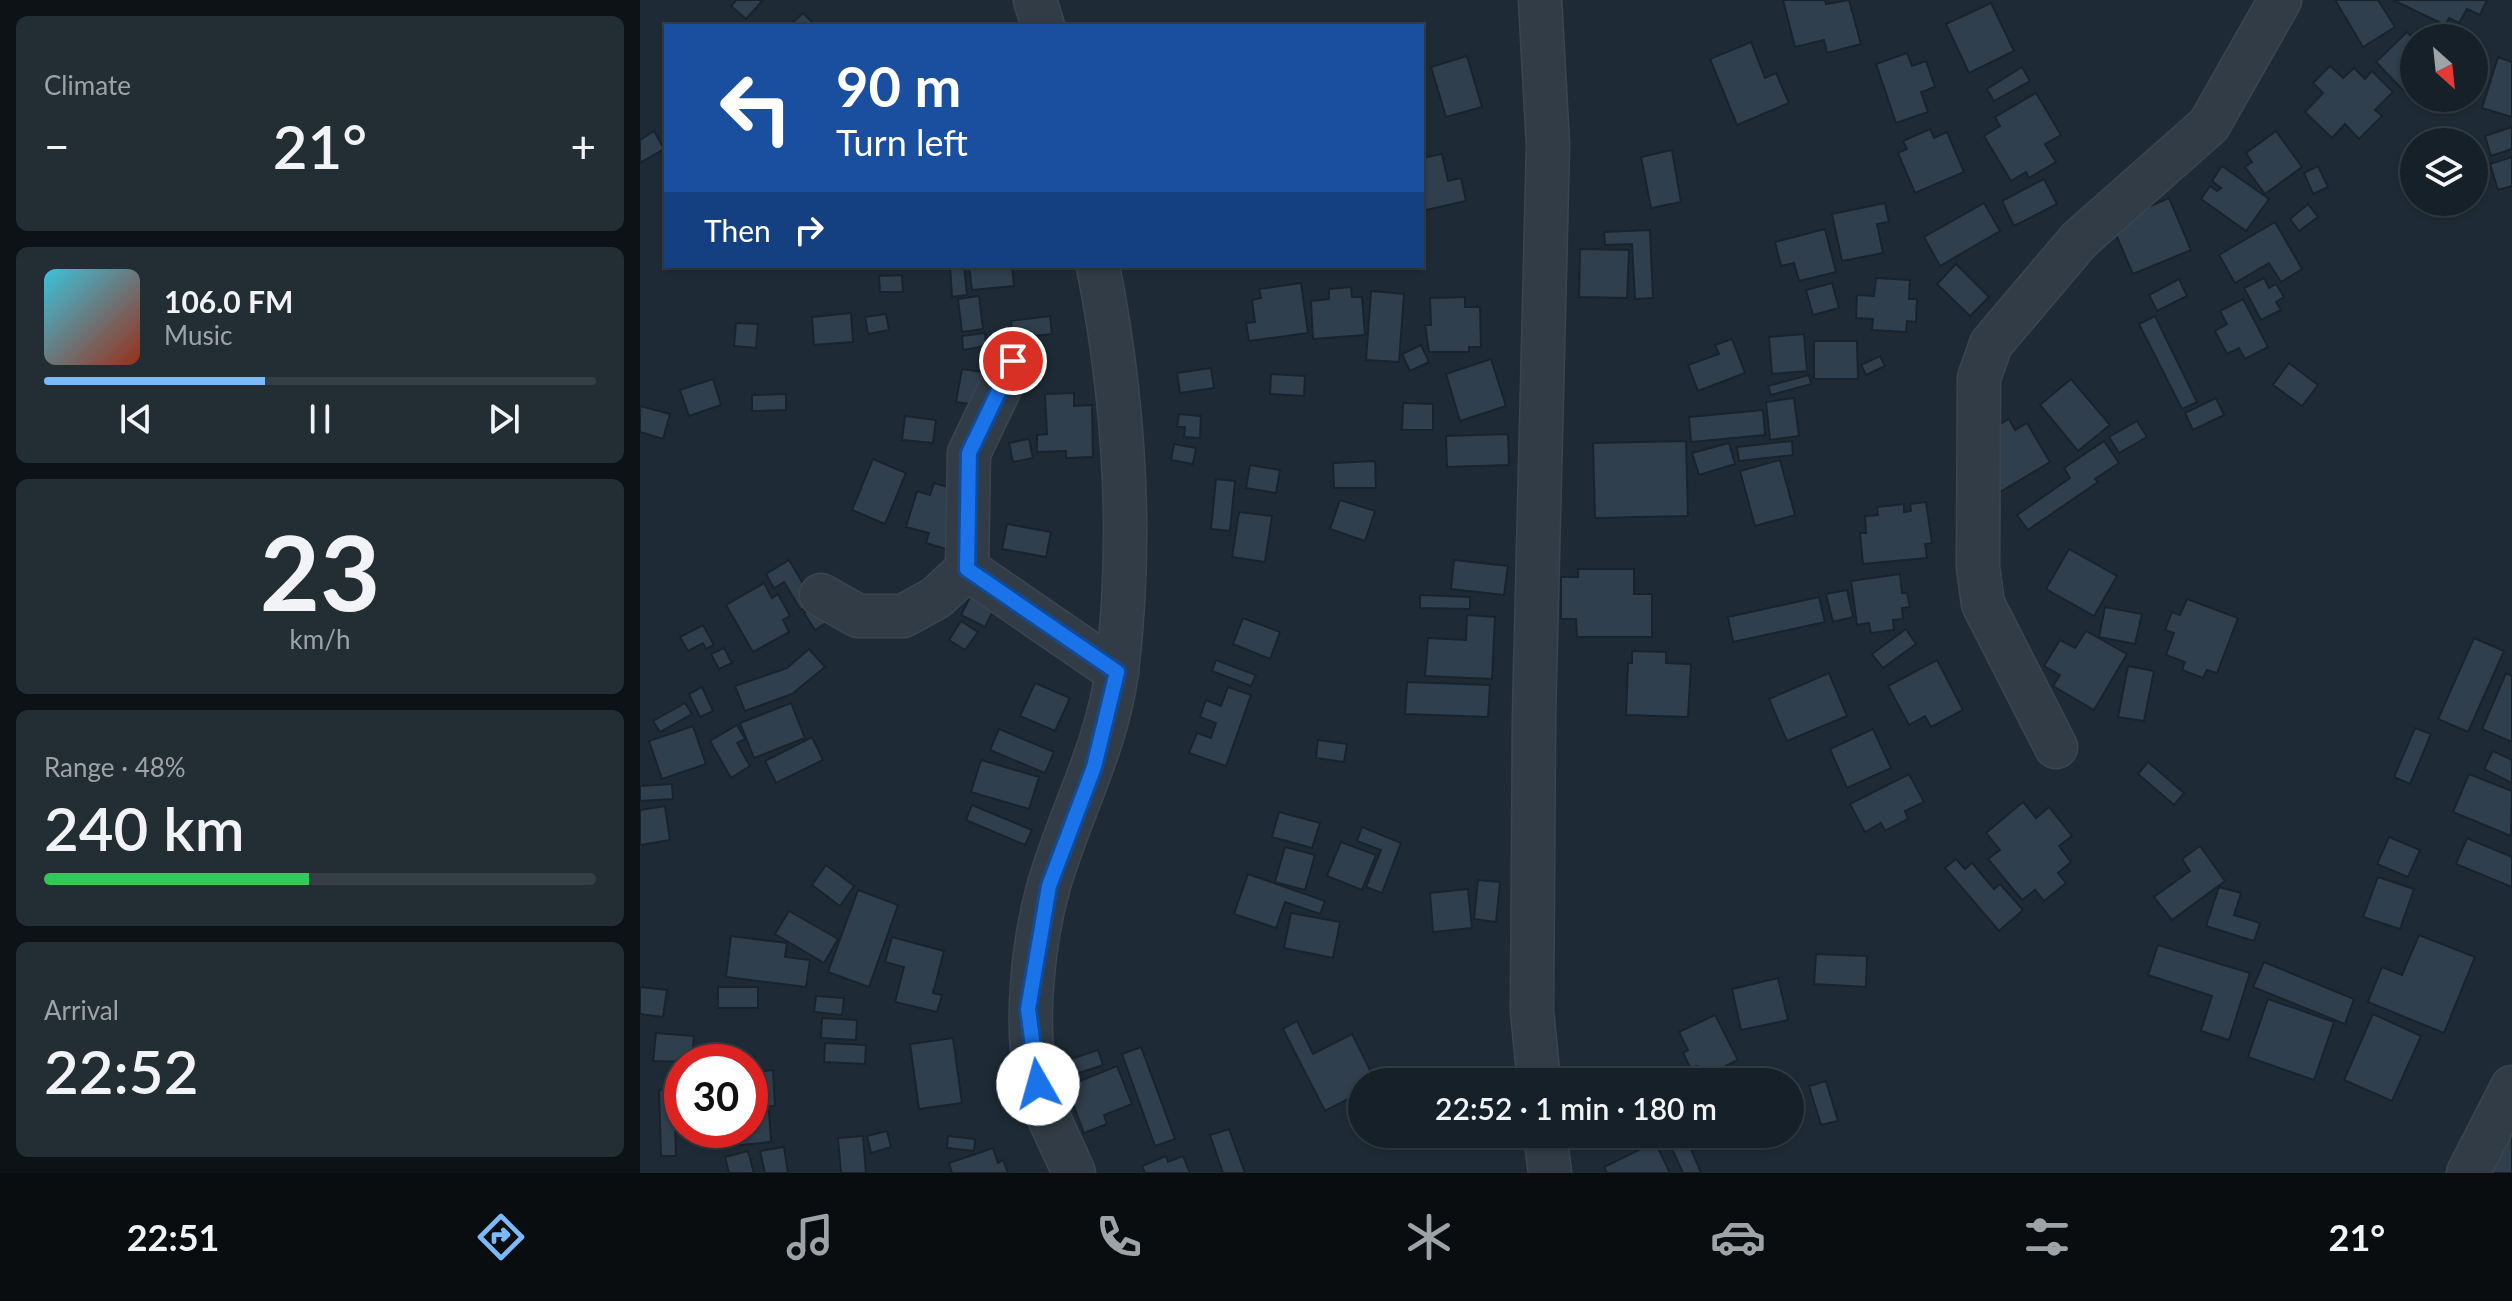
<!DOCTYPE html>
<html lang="en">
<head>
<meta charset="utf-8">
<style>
	body { margin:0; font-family:Lato,sans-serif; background:#232d34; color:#f1f3f6; height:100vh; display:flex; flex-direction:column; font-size:30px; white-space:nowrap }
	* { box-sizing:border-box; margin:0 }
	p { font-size:26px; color:#9ea3a8 }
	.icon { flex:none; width:44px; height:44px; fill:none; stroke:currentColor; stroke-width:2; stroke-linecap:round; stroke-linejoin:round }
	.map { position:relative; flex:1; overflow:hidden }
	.panel { display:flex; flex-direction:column; gap:16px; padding:16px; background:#0c1216; width:640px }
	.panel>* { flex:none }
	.top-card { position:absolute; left:24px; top:24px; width:760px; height:244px; border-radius:0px; box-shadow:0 2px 6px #0004,0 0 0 2px #353e45; background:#1a4fa0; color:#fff; overflow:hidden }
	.needle { width:52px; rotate:153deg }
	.buttons { position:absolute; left:1760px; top:24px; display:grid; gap:16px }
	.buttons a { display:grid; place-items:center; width:88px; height:88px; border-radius:50%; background:#162028; box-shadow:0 2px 6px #0004,0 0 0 2px #353e45; font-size:40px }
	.speed { position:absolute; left:24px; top:1044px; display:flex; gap:16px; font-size:40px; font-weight:700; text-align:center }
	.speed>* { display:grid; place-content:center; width:104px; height:104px; border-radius:50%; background:#162028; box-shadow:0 2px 6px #0004,0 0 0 2px #353e45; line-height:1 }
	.speed .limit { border:12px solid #d22; background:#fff; color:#111 }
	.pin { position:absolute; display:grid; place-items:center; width:68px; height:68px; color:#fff; margin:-34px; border:4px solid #fff; border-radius:50%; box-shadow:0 2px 8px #0007 }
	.me { position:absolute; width:88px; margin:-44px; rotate:353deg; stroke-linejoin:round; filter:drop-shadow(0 0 6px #0008) }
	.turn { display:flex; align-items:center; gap:28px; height:168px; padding:0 40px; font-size:36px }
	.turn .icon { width:104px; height:104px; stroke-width:2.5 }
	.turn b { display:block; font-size:56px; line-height:68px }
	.then { display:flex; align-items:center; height:76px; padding:0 40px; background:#0003; gap:16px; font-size:30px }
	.big { font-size:60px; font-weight:600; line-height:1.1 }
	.panel .tile { flex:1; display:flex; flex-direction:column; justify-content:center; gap:12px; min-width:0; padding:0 28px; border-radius:12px; background:#232d34 }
	.panel .dial { align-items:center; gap:0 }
	.dial b { font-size:104px; line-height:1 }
	.song { display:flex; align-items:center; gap:24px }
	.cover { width:96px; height:96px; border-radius:12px; background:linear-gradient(135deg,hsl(190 70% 55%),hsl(10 70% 35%)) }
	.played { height:8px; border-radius:4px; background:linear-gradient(90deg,#7ab9fa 40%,#353e45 40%) }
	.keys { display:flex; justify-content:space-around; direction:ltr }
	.heat { display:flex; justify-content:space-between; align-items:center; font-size:44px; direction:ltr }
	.charge { height:12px; border-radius:6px; background:linear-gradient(90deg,#34c759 48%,#353e45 0) }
	.trip { position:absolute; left:708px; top:1068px; width:456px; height:80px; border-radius:40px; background:#162028; box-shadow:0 2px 6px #0004,0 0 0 2px #353e45; font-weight:600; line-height:80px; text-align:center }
	.dock { display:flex; height:128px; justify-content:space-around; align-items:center; background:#090d10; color:#9ea3a8 }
	.dock .icon { width:56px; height:56px }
	.dock .selected { color:#7ab9fa }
	.dock b { font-size:36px; color:#f1f3f6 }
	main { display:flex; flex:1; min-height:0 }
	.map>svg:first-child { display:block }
	.building { fill:#303f4d; stroke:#19232d; stroke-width:2 }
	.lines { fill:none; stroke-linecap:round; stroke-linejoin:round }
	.minor-casing { stroke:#3b4550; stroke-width:45 }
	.minor { stroke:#323c46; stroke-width:42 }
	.route-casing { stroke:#114b97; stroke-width:20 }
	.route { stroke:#1a73e8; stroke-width:14 }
</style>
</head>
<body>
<main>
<section class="panel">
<div class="tile"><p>Climate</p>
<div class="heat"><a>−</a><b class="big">21°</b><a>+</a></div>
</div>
<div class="tile">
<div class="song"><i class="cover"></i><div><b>106.0 FM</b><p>Music</p></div></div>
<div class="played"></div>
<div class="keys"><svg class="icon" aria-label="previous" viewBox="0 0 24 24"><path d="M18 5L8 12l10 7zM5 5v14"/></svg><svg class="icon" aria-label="pause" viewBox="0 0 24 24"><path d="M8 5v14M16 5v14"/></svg><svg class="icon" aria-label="next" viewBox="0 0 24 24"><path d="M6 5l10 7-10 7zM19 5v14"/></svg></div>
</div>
<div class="tile dial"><b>23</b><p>km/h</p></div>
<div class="tile"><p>Range · 48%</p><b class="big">240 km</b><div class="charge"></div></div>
<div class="tile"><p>Arrival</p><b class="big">22:52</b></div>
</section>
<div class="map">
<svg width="1872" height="1173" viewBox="0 0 1872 1173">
	<rect width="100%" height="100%" fill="#1e2b36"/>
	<g class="building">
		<path d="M96,0H123L106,19L91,6Z"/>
		<path d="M1143,0H1185L1186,4L1209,0L1221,44L1187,53L1184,40L1155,47Z"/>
		<path d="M1695,0H1738L1755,27L1723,47Z"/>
		<path d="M1753,0H1847L1840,15L1827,9L1819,23L1809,18L1805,25Z"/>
		<path d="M1351,3L1374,51L1329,73L1306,24Z"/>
		<path d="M163,13L176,26H149Z"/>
		<path d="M1767,32L1774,39V80L1763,90L1736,62Z"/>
		<path d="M1111,42L1125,78L1136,73L1149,103L1097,125L1070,59Z"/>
		<path d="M1267,53L1272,66L1286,61L1295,87L1281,92L1288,112L1256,123L1236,64Z"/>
		<path d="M827,56L842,107L806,117L791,67Z"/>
		<path d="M1858,57L1872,62V117L1842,108Z"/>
		<path d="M1690,66L1703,78L1714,68L1725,79L1732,71L1753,92L1735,110L1742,116L1719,139L1705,124L1692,138L1665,112L1683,93L1673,83Z"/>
		<path d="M1382,67L1390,81L1354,101L1347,89Z"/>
		<path d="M1396,93L1421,135L1405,144L1416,162L1389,178L1386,172L1371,181L1344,136L1360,126L1355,117Z"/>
		<path d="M1872,127V149L1851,156L1845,136Z"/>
		<path d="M1290,129L1294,138L1307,132L1324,172L1275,193L1258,153L1267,149L1263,141Z"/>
		<path d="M14,131L24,149L0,163V140Z"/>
		<path d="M1636,131L1662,167L1625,194L1605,167L1612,162L1606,153Z"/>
		<path d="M1032,150L1041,202L1011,208L1001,157Z"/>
		<path d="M802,154L808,181L821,178L826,201L782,211V158Z"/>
		<path d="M1872,157V186L1858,190L1850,164Z"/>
		<path d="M1582,166L1629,199L1606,231L1561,199L1570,186L1577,191L1581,188L1572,181Z"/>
		<path d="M1678,166L1688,187L1673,194L1664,173Z"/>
		<path d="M1404,179L1417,204L1374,226L1362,201Z"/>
		<path d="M1529,198L1551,250L1493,274L1471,223Z"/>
		<path d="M1245,203L1249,222L1237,224L1243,253L1202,261L1192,214Z"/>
		<path d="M1344,203L1360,231L1300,266L1284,237Z"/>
		<path d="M1668,204L1678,217L1659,231L1650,219Z"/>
		<path d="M1635,222L1662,269L1641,282L1629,263L1595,283L1579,255Z"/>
		<path d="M1185,229L1196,272L1159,281L1154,263L1141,266L1135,242Z"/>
		<path d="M1010,230L1013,298L995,299L992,244L965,245L964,232Z"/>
		<path d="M940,249L989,250L987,298L939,297Z"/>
		<path d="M1316,264L1349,297L1330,316L1297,284Z"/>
		<path d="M310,266H324L327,295L312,297Z"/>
		<path d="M329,266H372L374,286L332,290Z"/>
		<path d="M262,275L263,292H240L239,276Z"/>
		<path d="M1236,278L1270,280L1269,299H1277L1276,322L1267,321L1266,332L1232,330L1233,319L1216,318L1217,295L1234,296Z"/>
		<path d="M1624,278L1629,288L1636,284L1644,297L1636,302L1641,310L1621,320L1604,288Z"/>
		<path d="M1539,279L1547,296L1517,311L1509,295Z"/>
		<path d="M661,283L668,333L609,341L606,323L615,322L612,300L621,298L619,289Z"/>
		<path d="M1192,283L1199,308L1173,315L1166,290Z"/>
		<path d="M711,287L712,297H722L725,335L673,339L671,301L689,299V289Z"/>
		<path d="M731,291L764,294L759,362L726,360Z"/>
		<path d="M339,296L343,329L322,332L318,299Z"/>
		<path d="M825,297V307H840L841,347H829V352H789L785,325H791L790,298Z"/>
		<path d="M1603,299L1628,347L1605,359L1599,348L1587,354L1575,331L1587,324L1580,311Z"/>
		<path d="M211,313L213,342L174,345L172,317Z"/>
		<path d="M246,314L249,330L228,334L225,317Z"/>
		<path d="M410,316L412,334L373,338L371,321Z"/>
		<path d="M1515,316L1557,402L1542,409L1499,324Z"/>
		<path d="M96,323L118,324L116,348L94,346Z"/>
		<path d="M345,333L346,346L323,350L322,336Z"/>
		<path d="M1164,334L1167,371L1132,374L1129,337Z"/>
		<path d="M1092,339L1105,373L1058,391L1048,365L1079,354L1075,345Z"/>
		<path d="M1174,341H1217L1218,379H1174Z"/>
		<path d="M781,345L789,362L770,371L762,354Z"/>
		<path d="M1240,356L1245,366L1226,375L1221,365Z"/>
		<path d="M851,359L866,406L820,421L806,374Z"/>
		<path d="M1649,363L1678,385L1662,406L1633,385Z"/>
		<path d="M571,368L574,388L540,393L537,373Z"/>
		<path d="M322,369L350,373L344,406L316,402Z"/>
		<path d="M631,374L665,376L664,396L630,394Z"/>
		<path d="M1169,375L1171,384L1131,395L1128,386Z"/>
		<path d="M73,379L81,405L49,416L40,390Z"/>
		<path d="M1431,379L1470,425L1438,451L1400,405Z"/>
		<path d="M434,393V406L452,405L453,457L426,458V451L397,452V435L407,434L405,394Z"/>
		<path d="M146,394V410L112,411V395Z"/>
		<path d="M1154,398L1159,436L1130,440L1126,402Z"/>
		<path d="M1576,398L1584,415L1553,430L1545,413Z"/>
		<path d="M763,403L793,404V430H762Z"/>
		<path d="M0,406L30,414L23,439L0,432Z"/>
		<path d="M1123,410L1125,435L1051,442L1049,417Z"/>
		<path d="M539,414L561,416L560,438L544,437L545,427H537Z"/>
		<path d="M265,416L296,420L293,443L262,440Z"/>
		<path d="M1369,419L1375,430L1387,423L1410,462L1360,492L1337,453L1348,431Z"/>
		<path d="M1497,421L1507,437L1479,453L1469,437Z"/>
		<path d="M868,434L869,465L807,467L806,436Z"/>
		<path d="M389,439L393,458L373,462L369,443Z"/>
		<path d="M1046,441L1048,516L955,518L953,443Z"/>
		<path d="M1152,441L1153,455L1099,461L1097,447Z"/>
		<path d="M1464,441L1479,463L1455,479L1458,482L1388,530L1377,515L1430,478L1424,468Z"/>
		<path d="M1089,443L1095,464L1059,475L1052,453Z"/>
		<path d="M534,444L556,448L553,464L531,460Z"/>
		<path d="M233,459L266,473L245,524L212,510Z"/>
		<path d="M1140,460L1155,515L1115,526L1100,471Z"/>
		<path d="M735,461L736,488H694L693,463Z"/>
		<path d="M610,465L640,470L636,493L606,488Z"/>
		<path d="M576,479L595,481L590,531L571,529Z"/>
		<path d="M294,483L326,492L309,550L286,543L289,533L266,527L277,491L290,495Z"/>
		<path d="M700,500L735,511L725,541L690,529Z"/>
		<path d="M1286,502L1292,543L1285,544L1287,558L1223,564L1220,533H1226L1225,516L1238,515L1237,507L1264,504V512L1271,511L1270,504Z"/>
		<path d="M599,512L632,516L625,562L592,557Z"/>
		<path d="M367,524L411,532L406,557L362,549Z"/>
		<path d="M1429,549L1477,576L1454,616L1406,589Z"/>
		<path d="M149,560L174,602L161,610L144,582L134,588L126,574Z"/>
		<path d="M814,560L868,566L864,595L811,589Z"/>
		<path d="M938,569H994V594H1012V637H937L936,619H921V577H938Z"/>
		<path d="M1260,574L1262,593H1267L1270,607L1262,608L1263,619L1253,620L1254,630L1231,633L1229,623L1217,625L1211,581Z"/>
		<path d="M124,583L132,598L138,594L150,616L143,620L149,632L113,652L86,605Z"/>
		<path d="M1207,590L1213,617L1193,622L1186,594Z"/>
		<path d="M331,595L355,607L345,627L321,615Z"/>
		<path d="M780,595L830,597V609L780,608Z"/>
		<path d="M1179,597L1185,622L1093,642L1088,617Z"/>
		<path d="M1547,599L1598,618L1577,673L1567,670L1563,678L1542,670L1545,662L1526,655L1534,633L1525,630L1532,612L1540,615Z"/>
		<path d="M182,602L192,619L175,630L164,613Z"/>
		<path d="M1465,607L1502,614L1495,644L1459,637Z"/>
		<path d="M827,615L855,617L852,679L785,676L788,638L826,640Z"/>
		<path d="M603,618L640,632L630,659L593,644Z"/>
		<path d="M321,621L338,632L325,650L309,640Z"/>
		<path d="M63,625L74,645L66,649L63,643L48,651L40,637Z"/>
		<path d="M1266,629L1276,644L1243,668L1232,654Z"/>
		<path d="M1446,631L1487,654L1454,710L1413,686L1420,675L1404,666L1420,640L1435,648Z"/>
		<path d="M1834,638L1864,651L1828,732L1798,719Z"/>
		<path d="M84,648L92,663L79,669L71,654Z"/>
		<path d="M169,649L185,667L152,694L105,711L95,686L147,668Z"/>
		<path d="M992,651L1026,652V663L1051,664L1048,717L986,715L988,663H992Z"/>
		<path d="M576,660L616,675L611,686L572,671Z"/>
		<path d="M1297,660L1323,710L1291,727L1285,716L1269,725L1248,686Z"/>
		<path d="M1488,666L1514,671L1504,721L1478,717Z"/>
		<path d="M1189,673L1207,716L1147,741L1129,699Z"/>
		<path d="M1866,673L1872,676V742L1842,729Z"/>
		<path d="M767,682L850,685L848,717L765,714Z"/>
		<path d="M395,683L430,698L415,731L380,716Z"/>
		<path d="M62,687L73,711L60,717L49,694Z"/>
		<path d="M588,687L611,695L586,766L549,753L557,733L571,738L576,723L560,717L566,700L581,706Z"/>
		<path d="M45,703L52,714L20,732L13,721Z"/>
		<path d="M151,703L165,738L114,758L100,723Z"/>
		<path d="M97,725L105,739L97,743L110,766L91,778L70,741Z"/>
		<path d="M53,726L66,764L22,779L9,741Z"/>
		<path d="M1775,728L1791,734L1770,784L1754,777Z"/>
		<path d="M359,729L414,752L405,773L350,750Z"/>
		<path d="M1233,729L1251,768L1207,788L1190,749Z"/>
		<path d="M172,737L183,760L136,783L125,761Z"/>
		<path d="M678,740L707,744L704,762L676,758Z"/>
		<path d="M1853,751L1872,760V783L1844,769Z"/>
		<path d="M341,760L399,777L389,809L331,792Z"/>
		<path d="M1508,762L1544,793L1534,805L1498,774Z"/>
		<path d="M1269,774L1284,802L1265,811L1268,819L1245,831L1241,823L1225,832L1210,804Z"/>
		<path d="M1829,774L1872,791L1871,836L1813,812Z"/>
		<path d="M32,784L33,799L0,801V786Z"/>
		<path d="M1383,802L1396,818L1409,807L1432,836L1419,846L1431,862L1418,873L1426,883L1404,901L1395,890L1382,900L1348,859L1360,850L1346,833Z"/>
		<path d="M332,805L392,830L385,845L326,820Z"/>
		<path d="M25,806L30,840L0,845V810Z"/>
		<path d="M639,812L680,823L672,848L632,837Z"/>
		<path d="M722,827L761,843L742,893L726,887L741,850L717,841Z"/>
		<path d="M1749,837L1780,850L1768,877L1737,864Z"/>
		<path d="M1827,838L1872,857V887L1816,864Z"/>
		<path d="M701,842L736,855L722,890L687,876Z"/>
		<path d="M1560,846L1585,881L1532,920L1514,897L1550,871L1542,859Z"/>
		<path d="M645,847L675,855L665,890L635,882Z"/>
		<path d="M1316,859L1325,869L1332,863L1354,889L1360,884L1383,910L1359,931L1305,868Z"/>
		<path d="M186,865L214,886L200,906L172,885Z"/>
		<path d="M608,874L685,901L680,914L645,902L636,928L594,914Z"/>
		<path d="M1738,877L1774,889L1760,929L1723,917Z"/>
		<path d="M838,880L860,882L856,922L834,919Z"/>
		<path d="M1579,887L1601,893L1594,915L1620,923L1614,941L1566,926Z"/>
		<path d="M828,889L832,928L793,932L790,893Z"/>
		<path d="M218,890L258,905L229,987L188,972Z"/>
		<path d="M149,911L198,939L184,963L135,934Z"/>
		<path d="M651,913L700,922L693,958L644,948Z"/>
		<path d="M1779,935L1835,957L1804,1033L1728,1002L1742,967L1762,975Z"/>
		<path d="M91,936L147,943L145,957L170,960L166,987L86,977Z"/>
		<path d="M252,937L304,951L293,993L302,995L297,1012L255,1002L264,967L245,962Z"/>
		<path d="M1518,945L1610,973L1589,1040L1561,1031L1572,996L1508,975Z"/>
		<path d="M1176,954L1227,956L1226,987L1174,984Z"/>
		<path d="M1624,962L1714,999L1705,1024L1613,987Z"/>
		<path d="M1138,978L1148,1020L1101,1030L1092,989Z"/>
		<path d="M0,987L27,990L23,1017L0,1014Z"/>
		<rect x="78" y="987" width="40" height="21"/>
		<path d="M176,996L204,998L202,1015L174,1012Z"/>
		<path d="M1628,999L1694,1022L1674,1080L1608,1057Z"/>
		<path d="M1733,1014L1781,1036L1752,1101L1704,1080Z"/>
		<path d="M1075,1015L1098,1060L1062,1078L1057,1066L1051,1069L1043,1053L1048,1050L1039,1032Z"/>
		<path d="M182,1018L217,1020L216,1040L181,1038Z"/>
		<path d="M657,1021L673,1054L712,1034L736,1082H722V1092L685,1111L643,1029Z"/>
		<path d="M16,1033L54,1036L52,1062L13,1061Z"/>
		<path d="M313,1038L322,1103L279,1109L270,1044Z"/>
		<path d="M185,1043L226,1045L225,1064L184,1062Z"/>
		<path d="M501,1047L535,1139L515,1146L482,1054Z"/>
		<path d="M458,1050L463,1065L415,1081L410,1066Z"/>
		<path d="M79,1055L115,1057L111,1105L110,1062H78Z"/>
		<path d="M477,1066L492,1104L464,1115L467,1124L444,1133L428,1091L437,1088L435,1083Z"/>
		<path d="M133,1070L135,1106L118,1107L116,1072Z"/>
		<path d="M1186,1081L1198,1121L1181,1125L1169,1086Z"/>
		<path d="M34,1089L36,1156H21L19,1090Z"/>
		<path d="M129,1111L131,1142L90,1146L88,1130H110V1113Z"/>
		<path d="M589,1129L605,1173H583L570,1135Z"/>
		<path d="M247,1131L251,1147L231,1153L227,1136Z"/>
		<path d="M1872,1134V1173H1847L1842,1169Z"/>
		<path d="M223,1136L226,1173H201L198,1138Z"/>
		<path d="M308,1136L335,1139L334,1151L307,1148Z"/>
		<path d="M1015,1142L1030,1173H967L964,1167Z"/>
		<path d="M1048,1142L1061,1173H1043L1032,1149Z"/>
		<path d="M144,1147L148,1173H125L120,1151Z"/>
		<path d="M353,1148L358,1163L363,1160L368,1173H312L309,1163Z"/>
		<path d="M108,1151L114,1173H89L85,1157Z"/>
		<path d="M526,1156L528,1162L543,1156L550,1173H505L502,1166Z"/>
	</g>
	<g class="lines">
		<defs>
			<g id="minor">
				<path d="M395,0L403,26"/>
				<path d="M327,569L477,672"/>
				<path d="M181,595L218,616H263L296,598L327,569L329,453L373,361"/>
				<path d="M1416,747L1343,604L1338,567L1339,378L1351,344L1439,240L1569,125L1640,0"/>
				<path d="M899,1082L892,1011L894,716L908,145L900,0"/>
				<path d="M905,1134L910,1173"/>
				<path d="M434,1173C422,1144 404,1113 397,1083C384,1026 393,941 409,885C430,813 467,747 477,671C493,537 484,398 458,266"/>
				<path d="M1828,1173L1872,1087"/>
			</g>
		</defs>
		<use href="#minor" class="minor-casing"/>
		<use href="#minor" class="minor"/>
	</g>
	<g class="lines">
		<defs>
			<path id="route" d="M373,361L329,453L327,569L477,672L454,767L409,886L388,1009L398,1084"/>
		</defs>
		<use href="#route" class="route-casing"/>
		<use href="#route" class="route"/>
	</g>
</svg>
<div class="buttons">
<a><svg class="needle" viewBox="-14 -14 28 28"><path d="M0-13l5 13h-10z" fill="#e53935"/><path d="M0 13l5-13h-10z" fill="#9ea3a8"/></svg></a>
<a><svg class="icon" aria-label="layers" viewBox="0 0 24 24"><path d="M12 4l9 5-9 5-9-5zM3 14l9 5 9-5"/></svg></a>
</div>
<div class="speed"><div class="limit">30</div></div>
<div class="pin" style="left:373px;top:361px;background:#d93025"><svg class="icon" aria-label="arrive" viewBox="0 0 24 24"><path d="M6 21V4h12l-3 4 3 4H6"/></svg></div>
<svg class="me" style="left:398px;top:1084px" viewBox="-20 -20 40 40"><circle r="19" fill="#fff"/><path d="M0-13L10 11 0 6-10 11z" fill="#1a73e8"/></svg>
<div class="trip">22:52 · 1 min · 180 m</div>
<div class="top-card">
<div class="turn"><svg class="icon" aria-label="left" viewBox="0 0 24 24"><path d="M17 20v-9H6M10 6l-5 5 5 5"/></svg><div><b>90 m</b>Turn left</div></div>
<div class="then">Then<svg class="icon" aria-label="right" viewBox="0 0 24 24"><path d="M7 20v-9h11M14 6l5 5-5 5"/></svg></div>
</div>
</div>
</main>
<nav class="dock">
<b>22:51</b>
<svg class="icon selected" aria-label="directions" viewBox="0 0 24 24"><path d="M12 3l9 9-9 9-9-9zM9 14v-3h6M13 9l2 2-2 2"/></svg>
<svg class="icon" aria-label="music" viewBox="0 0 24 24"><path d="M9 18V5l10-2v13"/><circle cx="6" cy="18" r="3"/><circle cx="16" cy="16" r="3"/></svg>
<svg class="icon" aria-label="phone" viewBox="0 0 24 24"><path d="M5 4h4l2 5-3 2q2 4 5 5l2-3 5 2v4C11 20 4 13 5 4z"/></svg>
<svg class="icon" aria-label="climate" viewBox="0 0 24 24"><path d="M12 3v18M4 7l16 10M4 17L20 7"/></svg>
<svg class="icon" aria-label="car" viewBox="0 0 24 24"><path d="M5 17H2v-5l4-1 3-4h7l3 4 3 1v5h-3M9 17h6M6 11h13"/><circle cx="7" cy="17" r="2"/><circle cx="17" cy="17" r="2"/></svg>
<svg class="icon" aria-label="filters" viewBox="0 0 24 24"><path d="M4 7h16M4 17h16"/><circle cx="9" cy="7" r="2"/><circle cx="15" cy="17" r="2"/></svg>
<b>21°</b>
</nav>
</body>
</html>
